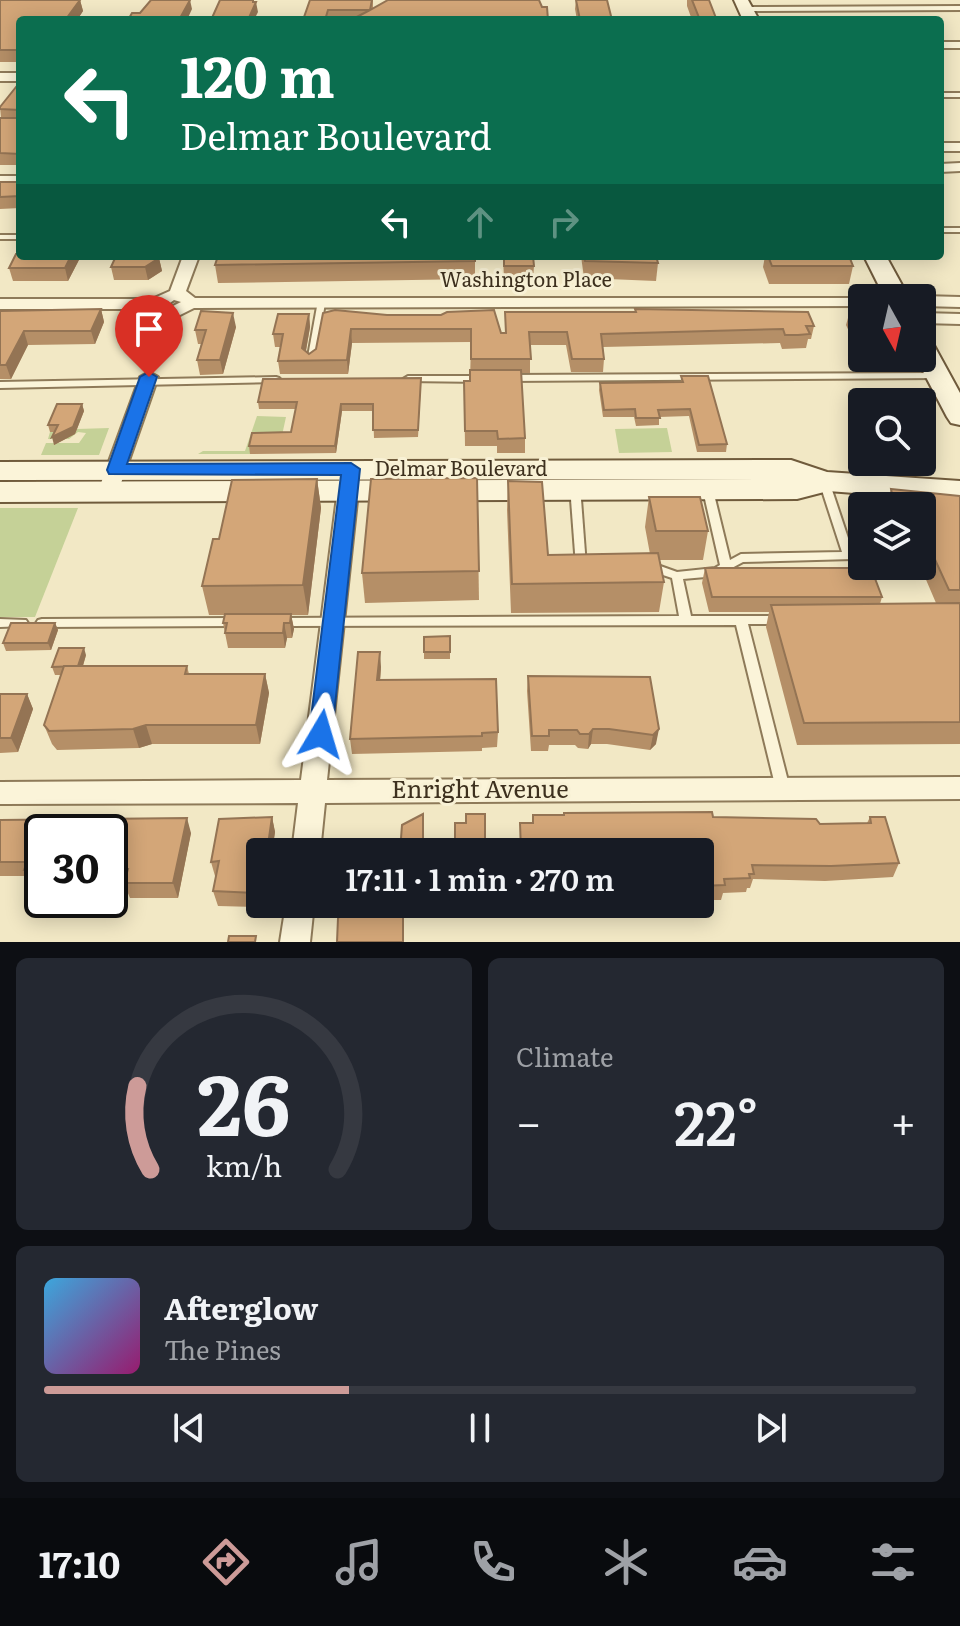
<!DOCTYPE html>
<html lang="en">
<head>
<meta charset="utf-8">
<style>
	body { margin:0; font-family:Literata,serif; background:#242831; color:#f1f3f6; height:100vh; display:flex; flex-direction:column; font-size:30px; white-space:nowrap }
	* { box-sizing:border-box; margin:0 }
	p { font-size:26px; color:#9ea1a6 }
	.icon { flex:none; width:44px; height:44px; fill:none; stroke:currentColor; stroke-width:2; stroke-linecap:round; stroke-linejoin:round }
	.map { position:relative; height:942px; overflow:hidden }
	.panel { display:flex; flex-direction:column; gap:16px; padding:16px; background:#0d0f14; flex:1 }
	.panel>* { flex:none }
	.banner { position:absolute; left:16px; top:16px; width:928px; height:244px; border-radius:8px; box-shadow:0 4px 20px #0003; background:#0b6e4f; color:#fff; overflow:hidden }
	.needle { width:52px; rotate:172deg }
	.fabs { position:absolute; left:848px; top:284px; display:grid; gap:16px }
	.fabs a { display:grid; place-items:center; width:88px; height:88px; border-radius:8px; background:#171b24; box-shadow:0 4px 20px #0003; font-size:40px }
	.speed { position:absolute; left:24px; top:814px; display:flex; gap:16px; font-size:40px; font-weight:700; text-align:center }
	.speed>* { display:grid; place-content:center; width:104px; height:104px; border-radius:50%; background:#171b24; box-shadow:0 4px 20px #0003; line-height:1 }
	.speed .limit { border:4px solid #111; border-radius:12px; background:#fff; color:#111 }
	.pin { position:absolute; display:grid; place-items:center; width:68px; height:68px; color:#fff; margin:-82px -34px; border-radius:50% 50% 50% 0; rotate:-45deg; box-shadow:0 0 8px #0007 }
	.pin .icon { rotate:45deg }
	.me { position:absolute; width:88px; margin:-44px; rotate:7deg; stroke-linejoin:round; filter:drop-shadow(0 0 6px #0008) }
	.turn { display:flex; align-items:center; gap:28px; height:168px; padding:0 32px; font-size:36px }
	.turn .icon { width:104px; height:104px; stroke-width:2.5 }
	.turn b { display:block; font-size:56px; line-height:68px }
	.lanes { display:flex; align-items:center; height:76px; padding:0 32px; background:#0003; justify-content:center; gap:40px; direction:ltr }
	.lanes .off { opacity:.35 }
	.big { font-size:60px; font-weight:600; line-height:1.1 }
	.panel .card { flex:1; display:flex; flex-direction:column; justify-content:center; gap:12px; min-width:0; padding:0 28px; border-radius:12px; background:#242831 }
	.panel .dial { align-items:center; gap:0 }
	.dial svg { height:208px; overflow:visible; fill:none; stroke:#363941; stroke-width:7; stroke-linecap:round; text-anchor:middle }
	.dial text { fill:#f1f3f6; stroke:none }
	.song { display:flex; align-items:center; gap:24px }
	.cover { width:96px; height:96px; border-radius:12px; background:linear-gradient(135deg,hsl(200 70% 55%),hsl(320 70% 35%)) }
	.played { height:8px; border-radius:4px; background:linear-gradient(90deg,#cd9b98 35%,#363941 35%) }
	.keys { display:flex; justify-content:space-around; direction:ltr }
	.heat { display:flex; justify-content:space-between; align-items:center; font-size:44px; direction:ltr }
	.panel .tiles { flex:1; display:grid; gap:16px; grid-template-columns:1fr 1fr }
	.card:last-child { grid-column:span 2 }
	.trip { position:absolute; left:246px; top:838px; width:468px; height:80px; border-radius:8px; background:#171b24; box-shadow:0 4px 20px #0003; font-weight:600; line-height:80px; text-align:center }
	.tab-bar { display:flex; height:128px; justify-content:space-around; align-items:center; background:#090b0e; color:#9ea1a6 }
	.tab-bar .icon { width:56px; height:56px }
	.tab-bar .on { color:#cd9b98 }
	.tab-bar b { font-size:36px; color:#f1f3f6 }
	.map>svg:first-child { display:block }
	.green { fill:#c5d197 }
	.lines { fill:none; stroke-linecap:round; stroke-linejoin:round }
	.lane-casing { stroke:#8e7a59; stroke-width:4 }
	.street-casing { stroke:#8e7a59; stroke-width:4 }
	.secondary-casing { stroke:#705b3c; stroke-width:4 }
	.lane { fill:#fbf4d9; fill-rule:evenodd }
	.street { fill:#fbf4d9; fill-rule:evenodd }
	.secondary { fill:#fbf4d9; fill-rule:evenodd }
	.wall { fill:#b58f67 }
	.shaded-wall { fill:#947454 }
	.building { fill:#d3a678; stroke:#947454; stroke-width:2 }
	.route { fill:#1a73e8; stroke:#114b97; stroke-width:2 }
	.labels { text-anchor:middle; stroke-width:6; stroke-linejoin:round; paint-order:stroke }
	.street-label { font-size:20px; fill:#3d301e; stroke:#f8f1d5 }
	.near-street-label { font-size:24px; fill:#3d301e; stroke:#f8f1d5 }
</style>
</head>
<body>
<div class="map">
<svg width="960" height="942" viewBox="0 0 960 942">
	<rect width="100%" height="100%" fill="#f2e8c5"/>
	<g class="green">
		<path d="M257,416L286,417L281,440L250,454H198L203,451H245Z"/>
		<path d="M109,428L99,455H41L46,443H79L86,433L78,432L69,439H48L50,432H60L58,436L75,434L77,429Z"/>
		<path d="M667,428L672,452L619,453L615,429Z"/>
		<path d="M0,508H78L35,617H0Z"/>
	</g>
	<g class="lines">
		<defs>
			<g id="lane">
				<path d="M960,6V10L745,11L742,9L745,7Z"/>
				<rect x="940" y="93" width="20" height="4"/>
				<rect x="940" y="228" width="20" height="4"/>
				<rect x="0" y="235" width="20" height="4"/>
				<path d="M318,301H324L325,303L315,362L311,365L307,362Z"/>
				<path d="M936,373L939,374L941,376L939,378L508,381L503,378L508,375Z"/>
				<path d="M408,376H484L489,379L484,382L405,381L403,379Z"/>
				<path d="M276,377L279,378L281,380L279,382L0,388V382Z"/>
				<path d="M824,478L829,481L854,556L853,559L743,562L717,576L683,579L691,616H778L782,617L784,620L782,623L778,624H748L790,789L788,793L783,795L778,793L776,789L736,625L282,626L278,625L276,622L278,619L282,618L679,616L672,578L645,569L644,566L645,563L649,562L677,572L715,568L720,565L702,486L703,484L707,483L712,486L730,560L741,554L842,552L819,481Z"/>
				<path d="M575,483L580,486L586,566L585,569H577L576,566L570,486Z"/>
				<path d="M234,618L238,619L240,622L238,625L234,626L42,627L38,626L36,623L38,620L42,619Z"/>
				<path d="M0,619L26,620L28,623L26,626L0,627Z"/>
			</g>
			<g id="street">
				<rect x="940" y="42" width="20" height="6"/>
				<rect x="0" y="73" width="20" height="8"/>
				<rect x="940" y="143" width="20" height="8"/>
				<path d="M960,163V171L940,172V164Z"/>
				<rect x="0" y="176" width="20" height="8"/>
				<path d="M183,256H199L186,291L195,298H868H862V306L194,308L178,316L167,351L158,356L149,351L162,315L150,309H0V299H152L170,291ZM174,300L181,302L173,306L167,305Z"/>
				<path d="M922,296L960,297V307L922,306V298H916Z"/>
				<path d="M922,313L960,314V324L922,323Z"/>
				<path d="M149,372L158,377L120,486L110,493L103,491L100,486L140,377Z"/>
				<path d="M350,466L360,473L327,780L960,777V799L325,803L320,852H292L298,803L0,804V782L301,780L340,473Z"/>
				<path d="M286,904H314L310,942H280Z"/>
			</g>
			<g id="secondary">
				<path d="M734,0H748L759,20H743Z"/>
				<path d="M864,256H886L909,298H885Z"/>
				<path d="M922,338L931,340L960,393V425L951,423L947,417L916,358H922Z"/>
				<path d="M791,460L827,472L960,481V501L828,491L797,499L0,502V482L792,479L0,480V462Z"/>
			</g>
		</defs>
		<use href="#lane" class="lane-casing"/>
		<use href="#street" class="street-casing"/>
		<use href="#secondary" class="secondary-casing"/>
		<use href="#lane" class="lane"/>
		<use href="#street" class="street"/>
		<use href="#secondary" class="secondary"/>
	</g>
	<g class="wall">
		<path d="M0,0H80L83,11L77,20H20V62H0Z"/>
		<path d="M310,0H373V8L548,20H303Z"/>
		<path d="M576,0L612,20H577L575,9Z"/>
		<path d="M687,0H709L716,18L738,20H692L687,6Z"/>
		<path d="M20,82V165H0V118H1L0,107Z"/>
		<path d="M0,182H20V208L0,209Z"/>
		<path d="M20,256H81L68,281H13L9,268Z"/>
		<path d="M475,256V279L218,283L215,265Z"/>
		<path d="M503,256L534,266L533,279H504Z"/>
		<path d="M581,256H656L658,263L656,281L584,278Z"/>
		<path d="M765,256H849L853,266L849,284H769L763,267Z"/>
		<path d="M159,258L162,271L148,280H114L111,267Z"/>
		<path d="M101,309L104,322L95,344L28,345L11,379H0V311Z"/>
		<path d="M635,309L814,326L811,339H808L806,348L782,349L780,343L603,347L604,359L603,372H571L566,345H530V373H521L525,438V453H497V446H465L464,381H470L471,342L352,343L348,374H280L278,361L280,347H275L273,334L309,314L310,327L306,351L309,354L316,349L335,310L501,333H505V312H635Z"/>
		<path d="M850,311H862V346H856L846,325Z"/>
		<path d="M236,327L223,374L200,375L197,360L201,344H198L195,330Z"/>
		<path d="M681,376L727,444L726,452H697L689,416L659,417V425L636,426L634,417H603L599,390L600,383L681,382Z"/>
		<path d="M421,385L418,437L374,438L373,411H342L336,453L250,454L249,446L291,432L296,409H259L258,402Z"/>
		<path d="M82,404L84,411L75,434L54,445V432H50L48,425Z"/>
		<path d="M477,478L479,600L365,603L362,573Z"/>
		<path d="M317,479L321,508L308,615H291L294,629L292,638H287L285,648H228L223,623L225,615H209L202,586L219,539Z"/>
		<path d="M508,481L548,555L650,554L645,527L649,497L708,531L703,560H659L664,582L659,612L511,613L507,510Z"/>
		<path d="M891,489L960,496V744L797,745L766,627L769,612H709L702,583L705,568L882,597L880,604L936,603L924,575H897L893,566H922V506H875L879,494H890Z"/>
		<path d="M55,623L58,630L51,650L6,651L3,643Z"/>
		<path d="M450,636V659H424V652Z"/>
		<path d="M86,655L83,666H187L189,674H265L269,693L260,744H152L139,748L57,750L52,744L44,725L61,675H55L52,667Z"/>
		<path d="M381,667L380,680L498,732L497,747L482,748V751L352,754L350,739Z"/>
		<path d="M528,676L650,677L656,744L650,750L607,744H591L588,749L578,748L575,745H549L548,751H531L527,691Z"/>
		<path d="M0,694H27L33,709L18,752L0,753Z"/>
		<path d="M272,817L275,832L272,852H260V894L258,907L218,906L213,891L216,876H215L211,862Z"/>
		<path d="M713,817L820,824L867,823L870,817L899,863L893,877L825,881L753,879L750,888H747L746,892L723,893L721,900H700V852H520V823Z"/>
		<path d="M0,820L191,833L178,898H130L124,884H110V832H42V884H31L27,876H0Z"/>
		<path d="M49,900H84L83,903L51,904Z"/>
	</g>
	<g class="shaded-wall">
		<path d="M80,0L83,11L77,20H70L69,15Z"/>
		<path d="M190,0L192,9L187,20H179Z"/>
		<path d="M253,0L255,5L256,2L258,12L254,20H248Z"/>
		<path d="M71,256H81L68,281L65,268Z"/>
		<path d="M159,258L162,271L148,280L145,267Z"/>
		<path d="M101,309L104,322L95,344L91,331Z"/>
		<path d="M233,313L236,327L223,374L220,360Z"/>
		<path d="M309,314L310,327L304,361L302,348Z"/>
		<path d="M351,329L352,343L348,374L347,360Z"/>
		<path d="M24,331L28,345L11,379L6,365Z"/>
		<path d="M82,404L84,411L75,434L54,445L52,437Z"/>
		<path d="M341,404L342,411L336,453L335,446Z"/>
		<path d="M317,479L321,508L308,615L303,585Z"/>
		<path d="M291,614L294,629L292,638L290,623Z"/>
		<path d="M55,623L58,630L51,650L48,643Z"/>
		<path d="M284,623L287,638L285,648L283,633Z"/>
		<path d="M84,648L86,655L80,675L77,667Z"/>
		<path d="M380,652L381,667L379,695L377,680Z"/>
		<path d="M265,674L269,693L260,744L256,725Z"/>
		<path d="M27,694L33,709L18,752L11,738Z"/>
		<path d="M146,725L152,744L139,748L133,729Z"/>
		<path d="M593,729L591,744L588,749L589,734Z"/>
		<path d="M659,729L656,744L650,750L653,735Z"/>
		<path d="M272,817L275,832L272,852H267Z"/>
		<path d="M187,818L191,833L178,898L173,883Z"/>
		<path d="M260,860V894L258,907L255,893Z"/>
	</g>
	<g class="building">
		<path d="M0,0H80L69,15H76L73,20H20V50H0Z"/>
		<path d="M151,0H190L179,20H128L132,13H140Z"/>
		<path d="M220,0H253V2H256L248,20H211Z"/>
		<path d="M310,0H372L370,10L388,0H539L542,7H547L548,20H351L370,10H328L325,20H303Z"/>
		<path d="M576,0H607L612,20H580Z"/>
		<path d="M692,0H709L716,18H737L738,20H700Z"/>
		<path d="M20,82V154L0,153V118H19V110L0,109V107Z"/>
		<path d="M0,182H20V196L0,197Z"/>
		<path d="M16,254H20V256H71L65,268H9Z"/>
		<path d="M116,256H158L159,258L145,267H111Z"/>
		<path d="M218,256H475V261L215,265Z"/>
		<path d="M504,256H533L534,266H504Z"/>
		<path d="M584,256H656L658,263L585,261Z"/>
		<path d="M768,256H849L853,266H772Z"/>
		<path d="M101,309L91,331H24L6,365H0V311Z"/>
		<path d="M635,309L808,312L814,326H806L810,334L798,335H785L783,329L601,334L604,359H572L567,332H529L531,359H471V329H351L347,360L278,361L283,334H273L278,314H309L302,348L309,354L316,349L323,313L335,310L387,315H441L447,312L494,310L501,333H506L505,312H636Z"/>
		<path d="M201,311L233,313L220,360H197L206,330H195Z"/>
		<path d="M850,311H862V332H860Z"/>
		<path d="M470,370H521L525,438L498,439L497,431H465L464,381H470Z"/>
		<path d="M681,376H708L727,444L699,445L690,409L658,410L660,418H636L635,409L604,410L600,383L683,382Z"/>
		<path d="M421,378L418,430H373V404H341L335,446H249L252,433L291,432L297,402H258L263,379Z"/>
		<path d="M57,404H82L73,427L52,437L58,425H48Z"/>
		<path d="M477,478L479,571L362,573L371,479Z"/>
		<path d="M317,479L303,585L202,586L213,539H219L232,480Z"/>
		<path d="M508,481L542,482L548,555L658,553L664,582L512,584Z"/>
		<path d="M891,489L960,496V590H949L932,553H922V506H884L879,494H892Z"/>
		<path d="M649,497H700L708,531H656Z"/>
		<path d="M705,568H871L882,597H712Z"/>
		<path d="M960,603V722L804,723L771,605Z"/>
		<path d="M225,614H291L290,623H284L283,633H225L227,623H223Z"/>
		<path d="M11,623H55L48,643H3Z"/>
		<path d="M450,636V652H424V637Z"/>
		<path d="M59,648H84L78,666L52,667Z"/>
		<path d="M358,652H380L377,680L496,679L498,732L482,733V736L350,739Z"/>
		<path d="M64,666H187L185,674H265L256,725H146L133,729L49,731L44,725Z"/>
		<path d="M528,676L650,677L659,729L653,735L609,729H593L589,734H580L577,730H549V736H532Z"/>
		<path d="M0,694H27L11,738H0Z"/>
		<path d="M712,812L713,817L816,819L820,824L871,823L870,817H885L899,863L831,866L752,865L754,874H749L750,878L724,879L725,885L700,886V852H521L520,823H533V815H564V813Z"/>
		<path d="M423,814V852H400L402,825Z"/>
		<path d="M466,814H485V852H455V823H466Z"/>
		<path d="M272,817L267,852H260V860L255,893L213,891L219,861L211,862L219,819Z"/>
		<path d="M187,818L173,883H124L128,869H110V832H42V869L24,870L27,862H0V820Z"/>
		<path d="M403,907V942H337L338,918L343,915L344,908Z"/>
		<path d="M229,936H256L255,942H228Z"/>
	</g>
	<path class="route" d="M149,372L157,377L127,464L351,463L360,469L332,734L329,741L321,744L312,741L309,734L341,475L109,474L107,470L140,377Z"/>
	<g class="labels">
		<g class="street-label">
			<text x="526" y="287">Washington Place</text>
			<text x="461" y="476">Delmar Boulevard</text>
		</g>
		<g class="near-street-label">
			<text x="480" y="798">Enright Avenue</text>
		</g>
	</g>
</svg>
<div class="fabs">
<a><svg class="needle" viewBox="-14 -14 28 28"><path d="M0-13l5 13h-10z" fill="#e53935"/><path d="M0 13l5-13h-10z" fill="#9ea1a6"/></svg></a>
<a><svg class="icon" aria-label="search" viewBox="0 0 24 24"><circle cx="10" cy="10" r="6"/><path d="M15 15l6 6"/></svg></a>
<a><svg class="icon" aria-label="layers" viewBox="0 0 24 24"><path d="M12 4l9 5-9 5-9-5zM3 14l9 5 9-5"/></svg></a>
</div>
<div class="speed"><div class="limit">30</div></div>
<div class="pin" style="left:149px;top:377px;background:#d93025"><svg class="icon" aria-label="arrive" viewBox="0 0 24 24"><path d="M6 21V4h12l-3 4 3 4H6"/></svg></div>
<svg class="me" style="left:321px;top:734px" viewBox="-20 -20 40 40"><path d="M0-17L14 15 0 8-14 15z" fill="#1a73e8" stroke="#fff" stroke-width="4"/></svg>
<div class="trip">17:11 · 1 min · 270 m</div>
<div class="banner">
<div class="turn"><svg class="icon" aria-label="left" viewBox="0 0 24 24"><path d="M17 20v-9H6M10 6l-5 5 5 5"/></svg><div><b>120 m</b>Delmar Boulevard</div></div>
<div class="lanes"><svg class="icon" aria-label="left" viewBox="0 0 24 24"><path d="M17 20v-9H6M10 6l-5 5 5 5"/></svg><svg class="icon off" aria-label="ahead" viewBox="0 0 24 24"><path d="M12 20V5M6 11l6-6 6 6"/></svg><svg class="icon off" aria-label="right" viewBox="0 0 24 24"><path d="M7 20v-9h11M14 6l5 5-5 5"/></svg></div>
</div>
</div>
<section class="panel">
<div class="tiles">
<div class="card dial"><svg viewBox="0 0 100 80">
<path d="M14 69A42 42 0 1 1 86 69"/>
<path d="M14 69A42 42 0 0 1 9 37" stroke="#cd9b98"/>
<text x="50" y="56" font-size="32" font-weight="700">26</text>
<text x="50" y="72" font-size="11">km/h</text>
</svg></div>
<div class="card"><p>Climate</p>
<div class="heat"><a>−</a><b class="big">22°</b><a>+</a></div>
</div>
<div class="card">
<div class="song"><i class="cover"></i><div><b>Afterglow</b><p>The Pines</p></div></div>
<div class="played"></div>
<div class="keys"><svg class="icon" aria-label="previous" viewBox="0 0 24 24"><path d="M18 5L8 12l10 7zM5 5v14"/></svg><svg class="icon" aria-label="pause" viewBox="0 0 24 24"><path d="M8 5v14M16 5v14"/></svg><svg class="icon" aria-label="next" viewBox="0 0 24 24"><path d="M6 5l10 7-10 7zM19 5v14"/></svg></div>
</div>
</div>
</section>
<nav class="tab-bar">
<b>17:10</b>
<svg class="icon on" aria-label="directions" viewBox="0 0 24 24"><path d="M12 3l9 9-9 9-9-9zM9 14v-3h6M13 9l2 2-2 2"/></svg>
<svg class="icon" aria-label="music" viewBox="0 0 24 24"><path d="M9 18V5l10-2v13"/><circle cx="6" cy="18" r="3"/><circle cx="16" cy="16" r="3"/></svg>
<svg class="icon" aria-label="phone" viewBox="0 0 24 24"><path d="M5 4h4l2 5-3 2q2 4 5 5l2-3 5 2v4C11 20 4 13 5 4z"/></svg>
<svg class="icon" aria-label="climate" viewBox="0 0 24 24"><path d="M12 3v18M4 7l16 10M4 17L20 7"/></svg>
<svg class="icon" aria-label="car" viewBox="0 0 24 24"><path d="M5 17H2v-5l4-1 3-4h7l3 4 3 1v5h-3M9 17h6M6 11h13"/><circle cx="7" cy="17" r="2"/><circle cx="17" cy="17" r="2"/></svg>
<svg class="icon" aria-label="filters" viewBox="0 0 24 24"><path d="M4 7h16M4 17h16"/><circle cx="9" cy="7" r="2"/><circle cx="15" cy="17" r="2"/></svg>
</nav>
</body>
</html>
